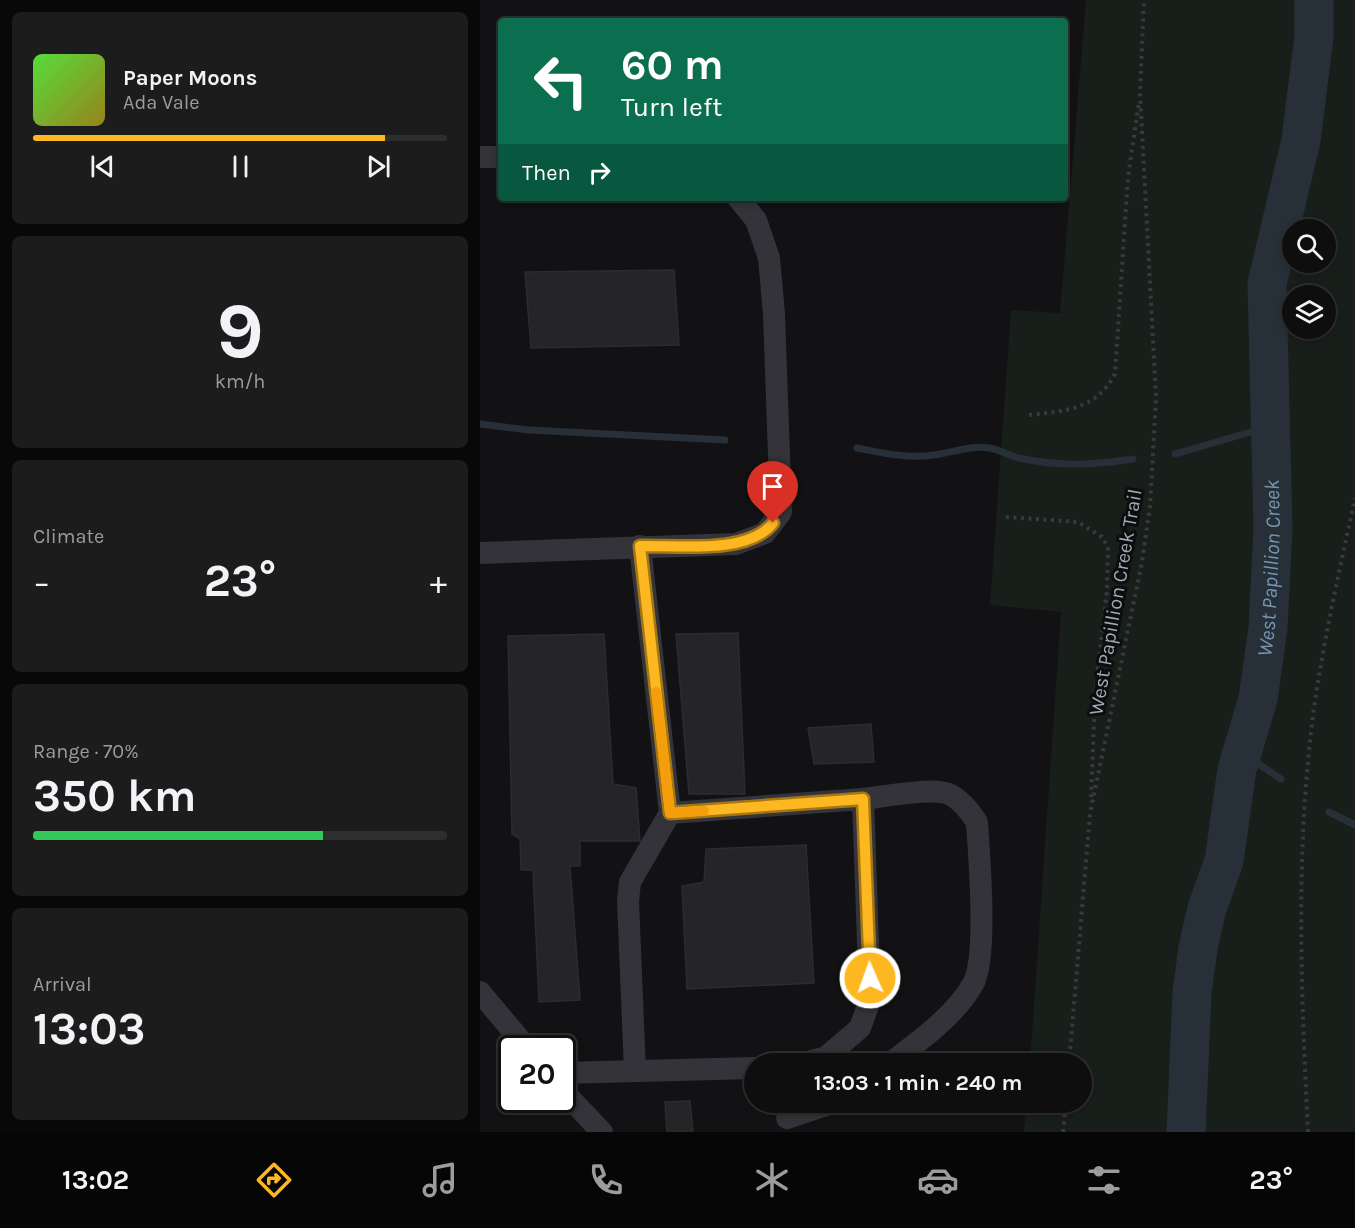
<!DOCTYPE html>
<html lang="en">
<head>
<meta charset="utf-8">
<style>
	body { margin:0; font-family:Karla,sans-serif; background:#1c1c1d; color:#f1f3f6; height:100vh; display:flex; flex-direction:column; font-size:22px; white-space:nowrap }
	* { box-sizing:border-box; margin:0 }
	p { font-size:20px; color:#9b9c9e }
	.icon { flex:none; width:33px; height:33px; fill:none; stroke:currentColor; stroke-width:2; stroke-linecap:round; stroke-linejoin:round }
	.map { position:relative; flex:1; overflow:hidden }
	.details { display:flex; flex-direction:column; gap:12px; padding:12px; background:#080808; width:480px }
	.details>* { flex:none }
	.banner { position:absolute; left:18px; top:18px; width:570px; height:183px; border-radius:6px; box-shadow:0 3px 9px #0003,0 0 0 2px #2e2e2f; background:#0b6e4f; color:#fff; overflow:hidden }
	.controls { position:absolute; left:802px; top:219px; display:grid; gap:12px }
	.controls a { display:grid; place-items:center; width:54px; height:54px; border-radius:50%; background:#0e0e0f; box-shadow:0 3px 9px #0003,0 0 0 2px #2e2e2f; font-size:30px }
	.speed { position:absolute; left:18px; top:1035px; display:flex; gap:12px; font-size:30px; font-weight:700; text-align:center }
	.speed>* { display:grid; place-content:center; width:78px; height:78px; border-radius:50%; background:#0e0e0f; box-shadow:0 3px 9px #0003,0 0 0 2px #2e2e2f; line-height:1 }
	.speed .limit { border:3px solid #111; border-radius:9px; background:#fff; color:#111 }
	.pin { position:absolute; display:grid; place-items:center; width:51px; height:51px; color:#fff; margin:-62px -26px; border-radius:50% 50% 50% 0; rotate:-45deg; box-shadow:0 0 6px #0007 }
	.pin .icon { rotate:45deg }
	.me { position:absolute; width:66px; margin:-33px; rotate:358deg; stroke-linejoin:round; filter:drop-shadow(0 0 4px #0008) }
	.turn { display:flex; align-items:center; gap:21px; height:126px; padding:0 24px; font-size:27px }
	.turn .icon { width:78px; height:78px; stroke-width:2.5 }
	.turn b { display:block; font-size:42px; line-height:51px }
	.then { display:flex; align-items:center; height:57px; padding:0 24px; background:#0003; gap:12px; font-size:22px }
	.big { font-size:45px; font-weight:700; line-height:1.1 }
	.details .tile { flex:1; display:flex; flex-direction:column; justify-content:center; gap:9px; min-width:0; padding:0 21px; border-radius:9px; background:#1c1c1d }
	.details .dial { align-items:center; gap:0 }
	.dial b { font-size:78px; line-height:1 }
	.song { display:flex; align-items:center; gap:18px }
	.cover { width:72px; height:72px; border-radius:9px; background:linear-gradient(135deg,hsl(110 70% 55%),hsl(50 70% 35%)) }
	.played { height:6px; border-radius:3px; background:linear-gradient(90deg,#fdb720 85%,#2e2e2f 85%) }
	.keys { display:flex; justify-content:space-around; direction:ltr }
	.heat { display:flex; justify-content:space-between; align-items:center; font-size:33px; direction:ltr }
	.charge { height:9px; border-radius:4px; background:linear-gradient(90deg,#34c759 70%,#2e2e2f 0) }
	.trip { position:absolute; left:264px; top:1053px; width:348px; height:60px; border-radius:30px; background:#0e0e0f; box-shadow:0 3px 9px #0003,0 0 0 2px #2e2e2f; font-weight:700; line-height:60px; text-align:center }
	.menu { display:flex; height:96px; justify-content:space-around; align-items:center; background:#060606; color:#9b9c9e }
	.menu .icon { width:42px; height:42px }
	.menu .current { color:#fdb720 }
	.menu b { font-size:27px; color:#f1f3f6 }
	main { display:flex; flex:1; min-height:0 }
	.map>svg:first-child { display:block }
	.green { fill:#181e19; fill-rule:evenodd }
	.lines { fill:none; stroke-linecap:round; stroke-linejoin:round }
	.stream { stroke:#273038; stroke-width:7 }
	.river { stroke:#273038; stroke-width:39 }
	.building { fill:#252528; stroke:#2c2c30; stroke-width:1.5 }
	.path { stroke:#383a40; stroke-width:4; stroke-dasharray:3 4.5; stroke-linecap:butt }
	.minor { stroke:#333339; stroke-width:22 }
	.route-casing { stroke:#a47715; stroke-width:15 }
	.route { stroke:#fdb720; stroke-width:10 }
	.slow { stroke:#f59e0b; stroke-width:10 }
	.labels { text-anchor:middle; stroke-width:6; stroke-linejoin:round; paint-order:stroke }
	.street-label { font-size:20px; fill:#a2a8b5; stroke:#0d0d0e }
	.water-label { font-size:21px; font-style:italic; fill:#7695b3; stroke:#0d0d0e }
</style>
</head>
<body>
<main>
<section class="details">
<div class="tile">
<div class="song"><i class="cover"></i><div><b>Paper Moons</b><p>Ada Vale</p></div></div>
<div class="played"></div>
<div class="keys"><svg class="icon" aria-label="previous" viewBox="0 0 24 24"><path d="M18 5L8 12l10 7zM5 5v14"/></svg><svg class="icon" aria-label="pause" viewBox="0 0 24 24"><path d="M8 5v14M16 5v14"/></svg><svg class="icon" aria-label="next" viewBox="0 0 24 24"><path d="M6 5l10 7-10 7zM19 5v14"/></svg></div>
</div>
<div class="tile dial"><b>9</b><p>km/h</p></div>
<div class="tile"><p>Climate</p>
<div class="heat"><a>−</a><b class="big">23°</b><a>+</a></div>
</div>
<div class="tile"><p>Range · 70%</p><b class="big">350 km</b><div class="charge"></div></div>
<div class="tile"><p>Arrival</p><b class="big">13:03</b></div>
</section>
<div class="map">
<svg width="875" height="1132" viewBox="0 0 875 1132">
	<rect width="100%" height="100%" fill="#121214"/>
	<path class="green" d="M606,0H875V1132H544L546,1103L602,1102V1064L550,1063L581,612L510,605L531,310L580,313ZM813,230H846V262H813ZM813,296H846V328H813Z"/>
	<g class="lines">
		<g class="stream">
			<path d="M0,424L49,430L245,440"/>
			<path d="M377,448C403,453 428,459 454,455C472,453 490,445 509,448C519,449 529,456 539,458C580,467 613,465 653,459"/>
			<path d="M695,454L788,427"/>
			<path d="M762,753L801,779"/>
			<path d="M849,812L875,825"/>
		</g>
		<path class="river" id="s1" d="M706,1132L712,993L718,948L727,908L744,861L757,769L778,699L788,628L793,528L787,284L821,140L834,37V0"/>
	</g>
	<g class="building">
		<path d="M194,270L199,345L51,348L45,272Z"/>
		<path d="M258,633L265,794H209L196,634Z"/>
		<path d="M124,634L133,784L156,788L160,841H100V866H90L100,1000L59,1002L53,870H41L40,839L32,834L28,636Z"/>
		<path d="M391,724L394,762L334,764L328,728Z"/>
		<path d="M326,845L334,983L207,989L202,886L224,882L226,849Z"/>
		<path d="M210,1101L213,1132H187L185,1102Z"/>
	</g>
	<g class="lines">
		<g class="path">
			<path d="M549,415C585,411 616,410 635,374L648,177L659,102"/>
			<path d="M526,517L598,522L622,537L628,547L627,590L615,694L611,802"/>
			<path d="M589,1064L610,814L662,562L670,506L676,397L660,93L664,0"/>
			<path d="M583,1132L586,1102"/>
			<path d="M828,1132C821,992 815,848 834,708C844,638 860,568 875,498"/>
		</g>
		<g class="minor">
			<path d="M0,157H21"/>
			<path d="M160,546L190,813L383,799L390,1000L380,1028L346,1057L320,1064"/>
			<path d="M0,553L256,544L285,533L301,512L294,314L289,258L276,220L258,198"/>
			<path d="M383,799C403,797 455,786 471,795C483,802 490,812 497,822C499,856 508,958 493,984C475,1016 438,1042 409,1064"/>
			<path d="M0,992L47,1048"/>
			<path d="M155,1071L148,901L150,882L190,813"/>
			<path d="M82,1073L274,1068"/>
			<path d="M82,1090L122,1132"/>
			<path d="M307,1118L355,1102"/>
		</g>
	</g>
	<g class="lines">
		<defs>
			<path id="route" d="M293,523C268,555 198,545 160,546L190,813L383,799L390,978"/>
		</defs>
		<use href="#route" class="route-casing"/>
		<use href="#route" class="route"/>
		<path class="slow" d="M176,692L190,813L224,811"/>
	</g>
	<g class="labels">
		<g class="street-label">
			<text transform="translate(635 602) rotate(-80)" y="7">West Papillion Creek Trail</text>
		</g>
		<g class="water-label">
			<text dy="7" stroke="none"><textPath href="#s1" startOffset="573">West Papillion Creek</textPath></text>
		</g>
	</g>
</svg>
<div class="controls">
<a><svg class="icon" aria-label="search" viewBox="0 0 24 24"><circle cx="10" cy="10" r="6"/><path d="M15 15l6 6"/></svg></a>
<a><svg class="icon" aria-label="layers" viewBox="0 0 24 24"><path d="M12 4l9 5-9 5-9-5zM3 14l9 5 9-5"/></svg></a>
</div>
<div class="speed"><div class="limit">20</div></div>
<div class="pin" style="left:293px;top:523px;background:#d93025"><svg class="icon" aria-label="arrive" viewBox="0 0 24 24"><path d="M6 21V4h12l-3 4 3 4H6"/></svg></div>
<svg class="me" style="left:390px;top:978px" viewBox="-20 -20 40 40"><circle r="17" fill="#fdb720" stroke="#fff" stroke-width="3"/><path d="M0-11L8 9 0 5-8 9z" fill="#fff"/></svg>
<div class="trip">13:03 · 1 min · 240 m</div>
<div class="banner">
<div class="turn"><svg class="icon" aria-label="left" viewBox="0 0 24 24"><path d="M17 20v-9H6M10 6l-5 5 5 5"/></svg><div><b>60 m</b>Turn left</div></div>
<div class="then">Then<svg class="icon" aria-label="right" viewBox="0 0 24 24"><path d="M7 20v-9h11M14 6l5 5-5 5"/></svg></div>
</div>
</div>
</main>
<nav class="menu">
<b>13:02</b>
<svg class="icon current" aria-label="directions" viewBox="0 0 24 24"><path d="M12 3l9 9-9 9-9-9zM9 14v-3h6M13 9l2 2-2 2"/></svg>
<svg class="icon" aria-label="music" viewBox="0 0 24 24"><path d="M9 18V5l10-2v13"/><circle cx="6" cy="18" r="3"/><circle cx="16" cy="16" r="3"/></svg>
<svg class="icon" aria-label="phone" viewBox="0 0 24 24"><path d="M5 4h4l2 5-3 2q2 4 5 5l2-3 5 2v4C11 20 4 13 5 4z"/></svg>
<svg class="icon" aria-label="climate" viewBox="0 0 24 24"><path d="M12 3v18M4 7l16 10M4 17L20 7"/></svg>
<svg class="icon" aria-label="car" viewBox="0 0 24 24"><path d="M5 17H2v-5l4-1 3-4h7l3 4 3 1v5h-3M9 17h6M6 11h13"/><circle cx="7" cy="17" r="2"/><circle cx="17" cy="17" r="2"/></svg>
<svg class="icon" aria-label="filters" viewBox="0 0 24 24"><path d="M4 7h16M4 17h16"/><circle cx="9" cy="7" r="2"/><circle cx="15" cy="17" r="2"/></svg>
<b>23°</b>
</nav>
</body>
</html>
